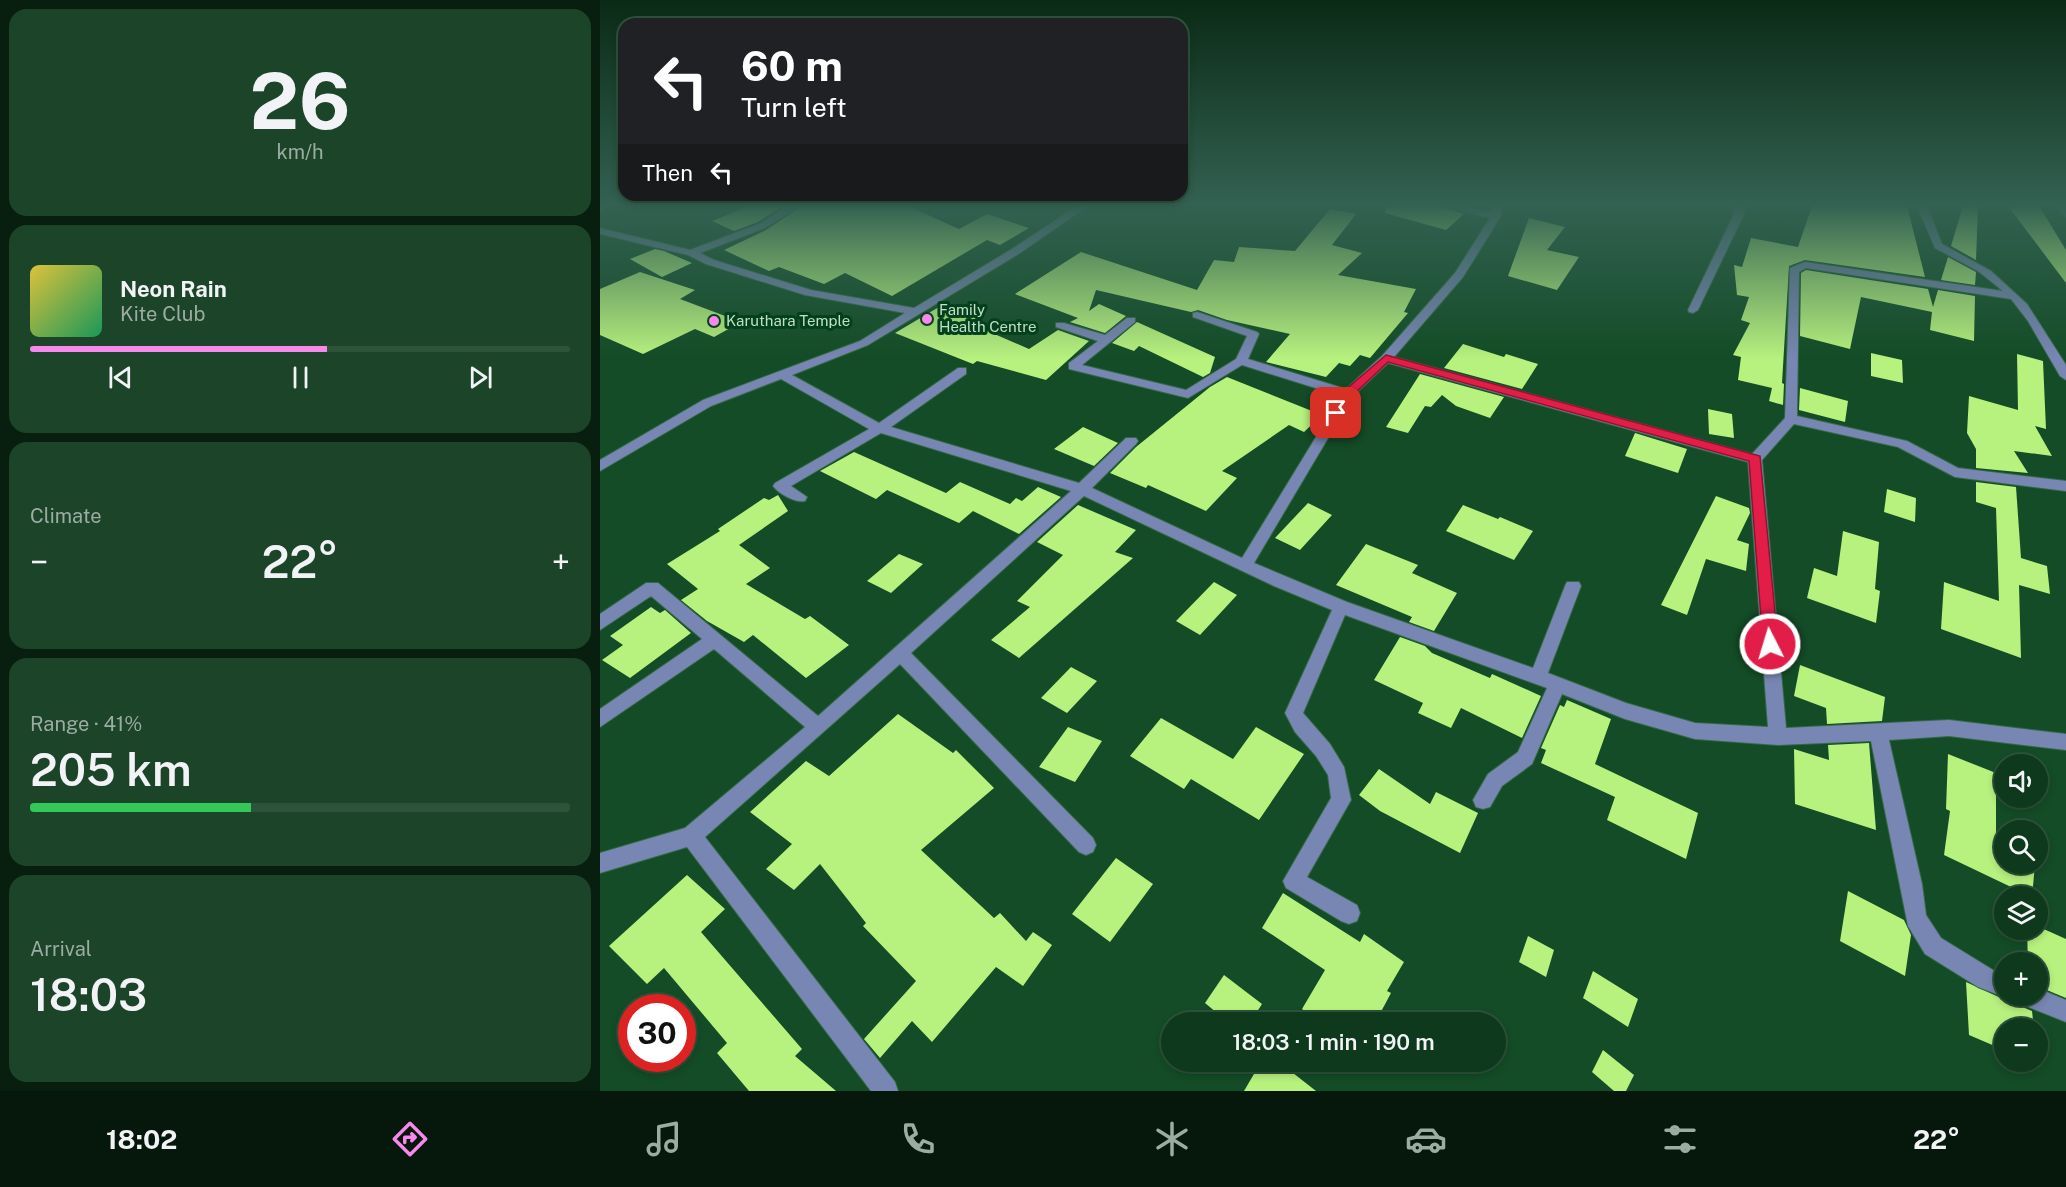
<!DOCTYPE html>
<html lang="en">
<head>
<meta charset="utf-8">
<style>
	body { margin:0; font-family:"Public Sans",sans-serif; background:#1c4429; color:#f1f3f6; height:100vh; display:flex; flex-direction:column; font-size:22px; white-space:nowrap }
	* { box-sizing:border-box; margin:0 }
	p { font-size:20px; color:#9baca3 }
	.icon { flex:none; width:33px; height:33px; fill:none; stroke:currentColor; stroke-width:2; stroke-linecap:round; stroke-linejoin:round }
	.map { position:relative; flex:1; overflow:hidden }
	.side { display:flex; flex-direction:column; gap:9px; padding:9px; background:#081f0f; width:600px }
	.side>* { flex:none }
	.top-card { position:absolute; left:18px; top:18px; width:570px; height:183px; border-radius:18px; box-shadow:0 3px 9px #0003,0 0 0 2px #2e533b; background:#202124; color:#fff; overflow:hidden }
	.tools { position:absolute; left:1394px; top:754px; display:grid; gap:12px }
	.tools a { display:grid; place-items:center; width:54px; height:54px; border-radius:50%; background:#0e391c; box-shadow:0 3px 9px #0003,0 0 0 2px #2e533b; font-size:30px }
	.speed { position:absolute; left:18px; top:994px; display:flex; gap:12px; font-size:30px; font-weight:700; text-align:center }
	.speed>* { display:grid; place-content:center; width:78px; height:78px; border-radius:50%; background:#0e391c; box-shadow:0 3px 9px #0003,0 0 0 2px #2e533b; line-height:1 }
	.speed .limit { border:9px solid #d22; background:#fff; color:#111 }
	.pin { position:absolute; display:grid; place-items:center; width:51px; height:51px; color:#fff; margin:-26px; border-radius:12px; box-shadow:0 3px 9px #0006 }
	.me { position:absolute; width:66px; margin:-33px; rotate:355deg; stroke-linejoin:round; filter:drop-shadow(0 0 4px #0008) }
	.turn { display:flex; align-items:center; gap:21px; height:126px; padding:0 24px; font-size:27px }
	.turn .icon { width:78px; height:78px; stroke-width:2.5 }
	.turn b { display:block; font-size:42px; line-height:51px }
	.then { display:flex; align-items:center; height:57px; padding:0 24px; background:#0003; gap:12px; font-size:22px }
	.big { font-size:45px; font-weight:600; line-height:1.1 }
	.side .card { flex:1; display:flex; flex-direction:column; justify-content:center; gap:9px; min-width:0; padding:0 21px; border-radius:18px; background:#1c4429 }
	.side .dial { align-items:center; gap:0 }
	.dial b { font-size:78px; line-height:1 }
	.song { display:flex; align-items:center; gap:18px }
	.cover { width:72px; height:72px; border-radius:9px; background:linear-gradient(135deg,hsl(50 70% 55%),hsl(150 70% 35%)) }
	.played { height:6px; border-radius:3px; background:linear-gradient(90deg,#f788ec 55%,#2e533b 55%) }
	.keys { display:flex; justify-content:space-around; direction:ltr }
	.heat { display:flex; justify-content:space-between; align-items:center; font-size:33px; direction:ltr }
	.charge { height:9px; border-radius:4px; background:linear-gradient(90deg,#34c759 41%,#2e533b 0) }
	.trip { position:absolute; left:561px; top:1012px; width:345px; height:60px; border-radius:30px; background:#0e391c; box-shadow:0 3px 9px #0003,0 0 0 2px #2e533b; font-weight:600; line-height:60px; text-align:center }
	.menu { display:flex; height:96px; justify-content:space-around; align-items:center; background:#06170b; color:#9baca3 }
	.menu .icon { width:42px; height:42px }
	.menu .current { color:#f788ec }
	.menu b { font-size:27px; color:#f1f3f6 }
	main { display:flex; flex:1; min-height:0 }
	.map>svg:first-child { display:block }
	.building { fill:#b7f17e }
	.lines { fill:none; stroke-linecap:round; stroke-linejoin:round }
	.minor-casing { stroke:#366946; stroke-width:2 }
	.minor { fill:#7886b3; fill-rule:evenodd }
	.route { fill:#e11d48; stroke:#92132f; stroke-width:1.5 }
	.poi-dot { fill:#f788ec; stroke:#03411c; stroke-width:2 }
	.labels { text-anchor:middle; stroke-width:6; stroke-linejoin:round; paint-order:stroke }
	.far-poi-label { font-size:15px; fill:#c2dfc8; stroke:#03411c; text-anchor:start }
</style>
</head>
<body>
<main>
<section class="side">
<div class="card dial"><b>26</b><p>km/h</p></div>
<div class="card">
<div class="song"><i class="cover"></i><div><b>Neon Rain</b><p>Kite Club</p></div></div>
<div class="played"></div>
<div class="keys"><svg class="icon" aria-label="previous" viewBox="0 0 24 24"><path d="M18 5L8 12l10 7zM5 5v14"/></svg><svg class="icon" aria-label="pause" viewBox="0 0 24 24"><path d="M8 5v14M16 5v14"/></svg><svg class="icon" aria-label="next" viewBox="0 0 24 24"><path d="M6 5l10 7-10 7zM19 5v14"/></svg></div>
</div>
<div class="card"><p>Climate</p>
<div class="heat"><a>−</a><b class="big">22°</b><a>+</a></div>
</div>
<div class="card"><p>Range · 41%</p><b class="big">205 km</b><div class="charge"></div></div>
<div class="card"><p>Arrival</p><b class="big">18:03</b></div>
</section>
<div class="map">
<svg width="1466" height="1091" viewBox="0 0 1466 1091">
	<rect width="100%" height="100%" fill="#134c26"/>
	<g class="building">
		<path d="M149,206H183L158,222L134,231L112,221Z"/>
		<path d="M202,206H308L359,229L387,214L429,228L400,245L387,240L292,296L245,273L224,284L179,267L169,271L124,250L166,230Z"/>
		<path d="M786,206H838L864,214L846,230L785,213Z"/>
		<path d="M1212,206H1307L1325,277L1205,260L1189,266L1182,383L1184,384L1183,405L1169,401L1172,388L1138,380L1141,357L1133,355L1150,323L1141,320L1149,297L1137,295L1134,265L1142,267L1151,238L1198,247Z"/>
		<path d="M1363,206H1378L1376,260L1351,246Z"/>
		<path d="M1408,206H1439L1466,250V283Z"/>
		<path d="M730,209L756,214L732,245L762,253L738,275L816,289L804,312L808,313L770,358L760,355L750,366L739,363L726,377L666,362L690,334L627,320L598,310L591,312L496,290L489,311L499,304L526,316L505,333L470,322L478,318L415,294L481,252L597,290L614,260L634,262L639,247L695,251Z"/>
		<path d="M929,218L965,227L947,250L979,257L957,290L908,276Z"/>
		<path d="M55,249L64,251L92,263L62,277L30,259Z"/>
		<path d="M1348,257L1376,272L1375,285L1341,280Z"/>
		<path d="M1206,270L1328,289L1333,307L1338,290L1375,296L1374,341L1330,330L1332,312L1261,297L1250,349L1200,336L1201,273Z"/>
		<path d="M40,272L95,290L80,299L141,322L114,337L95,329L43,354L0,335V289Z"/>
		<path d="M344,304L378,317L369,323L429,349L458,330L489,341L446,380L377,361L373,364L295,333Z"/>
		<path d="M537,322L615,357L610,373L603,377L539,346L534,351L512,343Z"/>
		<path d="M863,344L904,357L906,354L938,364L922,389L844,368Z"/>
		<path d="M1271,353L1302,360L1303,383L1271,376Z"/>
		<path d="M1417,354L1443,361L1446,429L1435,426L1452,456L1414,451L1428,473L1376,468V449L1367,433L1369,396L1418,410Z"/>
		<path d="M820,374L904,397L890,418L856,406L842,395L831,407L825,406L808,433L786,427Z"/>
		<path d="M627,377L722,415L704,432L689,425L622,471L637,478L606,511L548,485L546,488L510,473L536,447L610,387Z"/>
		<path d="M1200,388L1248,401L1245,422L1199,410Z"/>
		<path d="M1108,409L1132,414L1134,438L1109,434Z"/>
		<path d="M483,427L518,443L494,466L454,449Z"/>
		<path d="M1035,433L1087,449L1078,473L1025,456Z"/>
		<path d="M254,452L346,493L360,482L410,504L416,498L422,501L438,487L461,497L419,534L373,511L359,523L287,490L276,499L220,471Z"/>
		<path d="M1376,482L1416,487L1421,558L1447,566L1450,594L1419,585L1421,658L1341,629L1344,582L1399,601L1396,508L1376,502Z"/>
		<path d="M1287,489L1316,498L1315,522L1284,512Z"/>
		<path d="M178,495L188,511L139,545L170,568L146,584L205,619L210,616L249,645L206,678L153,635L144,642L107,621L81,600L98,589L67,564L120,531L118,529L164,498L169,500Z"/>
		<path d="M1116,496L1149,508L1150,513L1137,540L1149,544L1146,571L1106,559L1087,615L1061,605Z"/>
		<path d="M708,503L732,515L700,550L675,538Z"/>
		<path d="M478,505L536,530L515,552L533,558L419,658L391,640L430,607L417,601L463,555L437,542Z"/>
		<path d="M863,505L898,519L900,517L933,531L914,560L846,531Z"/>
		<path d="M1243,531L1279,542L1275,589L1280,591L1276,623L1207,598L1214,568L1237,576Z"/>
		<path d="M766,544L818,565L812,573L857,593L834,631L809,622L812,617L736,585Z"/>
		<path d="M299,554L323,564L291,593L267,581Z"/>
		<path d="M614,582L637,595L600,635L576,621Z"/>
		<path d="M51,607L60,613L65,610L91,633L30,678L2,660L23,645L10,636Z"/>
		<path d="M800,637L825,646L832,653L890,678L892,674L941,696L922,738L861,708L851,728L818,713L823,703L774,680Z"/>
		<path d="M1200,665L1285,697L1282,721L1227,724L1226,708L1194,696Z"/>
		<path d="M471,667L497,681L467,713L441,698Z"/>
		<path d="M967,700L1011,719L995,764L1098,813L1086,859L1007,820L1015,797L941,763L946,750L941,748L960,705L964,707Z"/>
		<path d="M298,714L353,753L356,750L394,788L321,850L394,918L400,913L426,941L433,932L452,945L423,986L396,967L332,1042L312,1021L280,1058L264,1039L316,981L263,926L266,923L220,864L194,890L166,869L192,844L150,812L206,761L229,776Z"/>
		<path d="M561,718L633,759L656,727L704,754L659,820L591,779L584,789L530,756Z"/>
		<path d="M468,727L502,741L475,782L439,767Z"/>
		<path d="M1269,743L1276,830L1195,804L1194,749L1229,760L1228,745Z"/>
		<path d="M1348,754L1396,773V840L1404,844V864H1435L1432,897L1344,855L1350,811L1346,809Z"/>
		<path d="M779,769L830,804L836,792L878,813L860,853L780,811L759,795Z"/>
		<path d="M516,858L553,884L510,942L472,914Z"/>
		<path d="M87,875L125,909L101,932L202,1049L195,1056L236,1091H149L117,1053L127,1043L64,968L47,984L9,946Z"/>
		<path d="M1248,891L1304,920L1311,935L1305,976L1240,941Z"/>
		<path d="M683,893L760,942L764,934L804,962L787,991L791,993L775,1023H722L702,1009L725,970L662,928Z"/>
		<path d="M1437,926L1466,939V998L1437,986V963H1428L1427,930H1437Z"/>
		<path d="M928,936L954,950L946,977L919,962Z"/>
		<path d="M993,971L1038,999L1028,1027L983,998Z"/>
		<path d="M624,975L662,1004L650,1023H629L605,1003Z"/>
		<path d="M1366,982L1403,999L1409,996L1417,999L1420,1006L1432,1011L1434,1029H1404V1050L1369,1035Z"/>
		<path d="M1003,1050L1034,1075L1026,1091H1014L992,1072Z"/>
		<path d="M661,1062H679L716,1091H644Z"/>
	</g>
	<g class="lines">
		<defs>
			<g id="minor">
				<path d="M0,206H9L0,211Z"/>
				<path d="M188,206H200L165,228L100,253L114,260L211,290L314,308L412,249L477,206H488L420,253L268,345L192,375L279,423L358,368H366V374L291,427L479,483L526,438H536L538,441L536,444L492,488L642,558L741,396L642,365L588,398L469,369V363L498,341L456,327V323H464L505,335L527,318H535V322L482,365L586,390L636,359L647,336L593,317V313L597,312L657,332L659,334L648,359L746,389L782,356L855,273L890,218L840,206H859L892,212V206H902L901,216L863,277L794,357L1152,454L1185,418L1190,268L1205,262L1403,291L1378,271L1335,248L1317,206H1327L1342,244L1391,271L1427,304L1466,365V380L1460,376L1428,321L1411,299L1206,268L1199,272L1197,416L1307,441L1358,468L1466,481V491L1355,477L1298,447L1194,424L1162,460L1186,728L1349,720L1466,734V750L1349,736L1289,740L1322,884L1326,915L1341,938L1393,970L1404,975V996H1407L1404,997L1378,987L1325,954L1308,926L1271,741L1178,745L1095,739L1025,719L962,694L932,764L902,786L890,807L883,809L876,807L873,800L888,774L918,752L947,688L745,615L703,713L730,744L744,767L751,800L707,877L757,905L760,913L757,921L749,924L741,921L686,888L683,881L731,798L728,775L716,756L695,732L685,713L732,610L674,586L484,496L311,653L493,838L496,845L493,852L486,855L479,852L300,664L105,837L295,1082L298,1091H271L87,847L0,873V853L85,828L205,727L114,649L0,727V709L102,639L51,596L0,630V614L46,583H58L218,716L471,491L281,433L191,486L207,497L205,501C195,503 179,494 173,486L175,483L269,429L181,379L111,406L0,471V460L103,400L260,341L305,313L205,295L106,264L88,255L0,234V228L90,250L159,224ZM788,363L1148,462L1168,727L1095,723L1026,703L948,673L981,586L979,582H967L965,586L933,668L747,602L654,563L753,396Z"/>
				<path d="M1135,206H1145L1144,214L1098,310L1093,313L1089,312L1088,310L1134,214Z"/>
				<path d="M1456,206H1465L1466,217Z"/>
				<path d="M1437,988L1466,1000V1022L1421,1004L1418,996H1437Z"/>
			</g>
		</defs>
		<use href="#minor" class="minor-casing"/>
		<use href="#minor" class="minor"/>
	</g>
	<linearGradient id="sky" x2="0" y2="1"><stop stop-color="#0a2a15"/><stop offset="0.57" stop-color="#336152"/><stop offset="1" stop-color="#336152" stop-opacity="0"/></linearGradient>
	<rect width="1466" height="359" fill="url(#sky)"/>
	<path class="route" d="M786,355L1160,456L1178,644L1176,649L1170,650L1165,649L1163,644L1149,461L788,362L752,396L740,416H732L731,413L744,391Z"/>
	<g class="poi-dot">
		<circle cx="327" cy="319" r="6"/>
		<circle cx="114" cy="321" r="6"/>
	</g>
	<g class="labels">
		<g class="far-poi-label">
			<text x="339" y="315">Family<tspan x="339" dy="17">Health Centre</tspan></text>
			<text x="126" y="326">Karuthara Temple</text>
		</g>
	</g>
</svg>
<div class="tools">
<a><svg class="icon" aria-label="sound" viewBox="0 0 24 24"><path d="M4 9h4l5-4v14l-5-4H4zM17 9q2 3 0 6"/></svg></a>
<a><svg class="icon" aria-label="search" viewBox="0 0 24 24"><circle cx="10" cy="10" r="6"/><path d="M15 15l6 6"/></svg></a>
<a><svg class="icon" aria-label="layers" viewBox="0 0 24 24"><path d="M12 4l9 5-9 5-9-5zM3 14l9 5 9-5"/></svg></a>
<a>+</a>
<a>−</a>
</div>
<div class="speed"><div class="limit">30</div></div>
<div class="pin" style="left:736px;top:413px;background:#d93025"><svg class="icon" aria-label="arrive" viewBox="0 0 24 24"><path d="M6 21V4h12l-3 4 3 4H6"/></svg></div>
<svg class="me" style="left:1170px;top:644px" viewBox="-20 -20 40 40"><circle r="17" fill="#e11d48" stroke="#fff" stroke-width="3"/><path d="M0-11L8 9 0 5-8 9z" fill="#fff"/></svg>
<div class="trip">18:03 · 1 min · 190 m</div>
<div class="top-card">
<div class="turn"><svg class="icon" aria-label="left" viewBox="0 0 24 24"><path d="M17 20v-9H6M10 6l-5 5 5 5"/></svg><div><b>60 m</b>Turn left</div></div>
<div class="then">Then<svg class="icon" aria-label="left" viewBox="0 0 24 24"><path d="M17 20v-9H6M10 6l-5 5 5 5"/></svg></div>
</div>
</div>
</main>
<nav class="menu">
<b>18:02</b>
<svg class="icon current" aria-label="directions" viewBox="0 0 24 24"><path d="M12 3l9 9-9 9-9-9zM9 14v-3h6M13 9l2 2-2 2"/></svg>
<svg class="icon" aria-label="music" viewBox="0 0 24 24"><path d="M9 18V5l10-2v13"/><circle cx="6" cy="18" r="3"/><circle cx="16" cy="16" r="3"/></svg>
<svg class="icon" aria-label="phone" viewBox="0 0 24 24"><path d="M5 4h4l2 5-3 2q2 4 5 5l2-3 5 2v4C11 20 4 13 5 4z"/></svg>
<svg class="icon" aria-label="climate" viewBox="0 0 24 24"><path d="M12 3v18M4 7l16 10M4 17L20 7"/></svg>
<svg class="icon" aria-label="car" viewBox="0 0 24 24"><path d="M5 17H2v-5l4-1 3-4h7l3 4 3 1v5h-3M9 17h6M6 11h13"/><circle cx="7" cy="17" r="2"/><circle cx="17" cy="17" r="2"/></svg>
<svg class="icon" aria-label="filters" viewBox="0 0 24 24"><path d="M4 7h16M4 17h16"/><circle cx="9" cy="7" r="2"/><circle cx="15" cy="17" r="2"/></svg>
<b>22°</b>
</nav>
</body>
</html>
